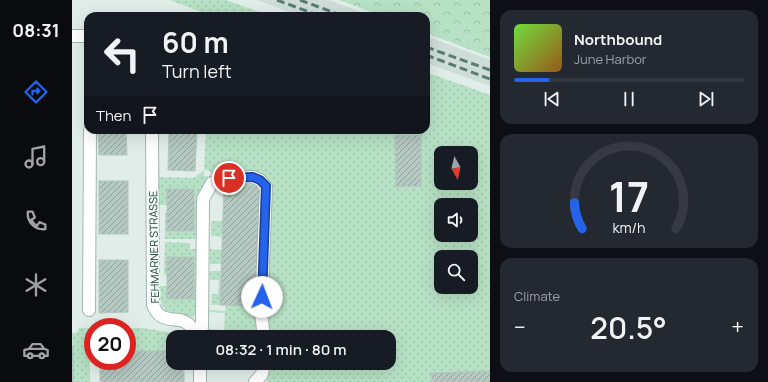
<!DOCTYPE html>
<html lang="en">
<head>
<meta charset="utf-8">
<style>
	body { margin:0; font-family:Manrope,sans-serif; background:#242831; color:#f1f3f6; height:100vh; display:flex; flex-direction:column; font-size:15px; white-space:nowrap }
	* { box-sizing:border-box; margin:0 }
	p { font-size:13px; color:#9ea1a6 }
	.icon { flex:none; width:22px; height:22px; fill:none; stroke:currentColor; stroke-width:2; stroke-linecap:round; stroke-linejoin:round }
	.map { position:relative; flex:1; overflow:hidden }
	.sheet { display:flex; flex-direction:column; gap:10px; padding:10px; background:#0d0f14; width:278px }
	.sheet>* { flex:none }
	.top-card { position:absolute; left:12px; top:12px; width:346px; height:122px; border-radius:12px; box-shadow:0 4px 16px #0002; background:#171b24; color:#f1f3f6; overflow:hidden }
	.needle { width:26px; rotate:172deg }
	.controls { position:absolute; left:362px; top:146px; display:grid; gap:8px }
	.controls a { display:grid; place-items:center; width:44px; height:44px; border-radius:8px; background:#171b24; box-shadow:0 4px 16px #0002; font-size:20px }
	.speed { position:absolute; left:12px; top:318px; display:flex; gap:8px; font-size:20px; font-weight:700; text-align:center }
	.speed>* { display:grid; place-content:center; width:52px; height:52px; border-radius:50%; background:#171b24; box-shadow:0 4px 16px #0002; line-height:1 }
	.speed .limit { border:6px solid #d22; background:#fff; color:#111 }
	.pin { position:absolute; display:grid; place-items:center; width:34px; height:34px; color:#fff; margin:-17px; border:2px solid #fff; border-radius:50%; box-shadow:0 1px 4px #0007 }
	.me { position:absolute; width:44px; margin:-22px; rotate:2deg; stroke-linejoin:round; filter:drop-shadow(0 0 3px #0008) }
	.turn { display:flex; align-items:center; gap:14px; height:84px; padding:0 12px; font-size:18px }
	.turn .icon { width:52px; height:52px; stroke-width:2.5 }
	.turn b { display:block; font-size:28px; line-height:34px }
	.then { display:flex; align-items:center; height:38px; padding:0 12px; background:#0003; gap:8px; font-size:15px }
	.big { font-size:30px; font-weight:600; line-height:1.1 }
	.sheet .tile { flex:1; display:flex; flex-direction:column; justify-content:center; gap:6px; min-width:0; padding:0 14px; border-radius:12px; background:#242831 }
	.sheet .dial { align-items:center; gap:0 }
	.dial svg { height:104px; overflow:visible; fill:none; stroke:#363941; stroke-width:7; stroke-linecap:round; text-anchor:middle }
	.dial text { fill:#f1f3f6; stroke:none }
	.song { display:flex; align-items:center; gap:12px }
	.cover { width:48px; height:48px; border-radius:6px; background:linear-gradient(135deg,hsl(100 70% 55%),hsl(30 70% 35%)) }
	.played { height:4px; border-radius:2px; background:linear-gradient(90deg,#2563eb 15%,#363941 15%) }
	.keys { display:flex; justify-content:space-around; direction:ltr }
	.heat { display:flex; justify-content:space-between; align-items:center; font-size:22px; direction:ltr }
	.trip { position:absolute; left:94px; top:330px; width:230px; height:40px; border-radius:12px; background:#171b24; box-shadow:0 4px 16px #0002; font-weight:600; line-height:40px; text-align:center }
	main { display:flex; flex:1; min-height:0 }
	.dock { display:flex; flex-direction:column; width:72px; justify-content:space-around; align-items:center; background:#090b0e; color:#9ea1a6 }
	.dock .icon { width:28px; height:28px }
	.dock .active { color:#2563eb }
	.dock b { font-size:18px; color:#f1f3f6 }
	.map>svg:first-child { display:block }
	.built { fill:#ceddd7 }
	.grass { fill:url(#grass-dots); fill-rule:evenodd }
	.forest { fill:url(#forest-crowns) }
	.building { fill:url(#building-hatch); stroke:#b2c8c0 }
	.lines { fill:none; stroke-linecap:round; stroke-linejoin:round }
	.minor-casing { stroke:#a2b6b0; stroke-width:14 }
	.minor { stroke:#fff; stroke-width:12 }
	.rail { stroke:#597c74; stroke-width:3; stroke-dasharray:8 4; stroke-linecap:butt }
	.route-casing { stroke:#184099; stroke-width:10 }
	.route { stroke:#2563eb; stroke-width:7 }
	.labels { text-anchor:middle; stroke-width:3; stroke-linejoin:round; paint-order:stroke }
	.street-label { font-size:11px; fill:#1f4039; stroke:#f1f9f6 }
</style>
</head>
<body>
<main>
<nav class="dock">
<b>08:31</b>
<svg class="icon active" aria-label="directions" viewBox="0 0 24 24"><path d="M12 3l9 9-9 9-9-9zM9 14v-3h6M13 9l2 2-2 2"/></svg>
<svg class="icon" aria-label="music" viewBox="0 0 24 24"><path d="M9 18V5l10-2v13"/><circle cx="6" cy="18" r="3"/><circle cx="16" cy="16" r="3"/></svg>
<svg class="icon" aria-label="phone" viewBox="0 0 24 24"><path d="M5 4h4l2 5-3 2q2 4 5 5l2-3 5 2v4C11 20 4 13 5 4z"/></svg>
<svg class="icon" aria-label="climate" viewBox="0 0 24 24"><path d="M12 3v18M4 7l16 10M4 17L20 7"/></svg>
<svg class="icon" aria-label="car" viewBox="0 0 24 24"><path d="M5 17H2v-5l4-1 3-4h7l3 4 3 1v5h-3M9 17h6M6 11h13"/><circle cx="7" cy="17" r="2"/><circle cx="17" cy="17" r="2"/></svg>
</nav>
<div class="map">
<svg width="418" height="382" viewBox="0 0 418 382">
	<defs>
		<pattern id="grass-dots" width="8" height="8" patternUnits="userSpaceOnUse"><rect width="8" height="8" fill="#b7e1c5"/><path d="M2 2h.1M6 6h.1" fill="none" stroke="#9dc2aa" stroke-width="1.8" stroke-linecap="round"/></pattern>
		<pattern id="forest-crowns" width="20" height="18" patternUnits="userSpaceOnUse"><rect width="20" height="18" fill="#b7e1c5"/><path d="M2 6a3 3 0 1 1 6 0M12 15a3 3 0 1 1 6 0" fill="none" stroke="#9dc2aa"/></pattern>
		<pattern id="building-hatch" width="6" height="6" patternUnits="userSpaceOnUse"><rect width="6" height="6" fill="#b5c8c1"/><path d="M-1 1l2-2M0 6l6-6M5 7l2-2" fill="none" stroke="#93a49e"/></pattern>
	</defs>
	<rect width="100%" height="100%" fill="#e0ede8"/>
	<g class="built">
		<path d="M185,0H257L300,16H228Z"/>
		<path d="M354,36L418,60V86L354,63Z"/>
	</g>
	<g class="grass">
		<path d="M98,0H154L199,16H139Z"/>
		<path d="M354,72L418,95V382H195V368L196,363H317V337H184L164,336V337H136V329L152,330L153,313L137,312V310L153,311L154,305L184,306L188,187L169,186V184L140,183V173L138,171L132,170V176H136V181L130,187L128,193L126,239H93V213H95V231H122V190L95,189V205H86L85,177L122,178L132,170L134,130H354ZM369,153H399V183H369ZM369,205H399V235H369ZM369,257H399V287H369Z"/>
		<path d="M139,221H151V237L139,236Z"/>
		<path d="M93,242L118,243V249H127L125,307L121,318C117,316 114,316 109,315C90,314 87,303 87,286H95V299H122V258L95,257V275H92Z"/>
		<path d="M138,249L150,250V264H138Z"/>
		<path d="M138,271H150L148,305H139L140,294H146L147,280H138Z"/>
		<path d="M7,328H18V382H2L0,333H5Z"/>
		<path d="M55,328H72L107,334L110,337H101V351H55Z"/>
	</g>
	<path class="forest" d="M267,0H418V57L354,33V16H310Z"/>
	<g class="building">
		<path d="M26,130H54L55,155H27Z"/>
		<path d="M97,130H125L123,171L96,170Z"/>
		<path d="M323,135H349V186L324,187Z"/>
		<rect x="27" y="181" width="29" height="53"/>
		<path d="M152,185L188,186L184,306L148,305Z"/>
		<rect x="95" y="189" width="27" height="42"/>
		<rect x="95" y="257" width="27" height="42"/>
		<path d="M27,260H56V312L27,313Z"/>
		<path d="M0,346H1L2,382H0Z"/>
		<path d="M55,351H101V363H112V382H28V361H55Z"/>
		<path d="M418,371V382H360L359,373Z"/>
	</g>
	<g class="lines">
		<defs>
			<g id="minor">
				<path d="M0,36H16"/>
				<path d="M80,130L81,305C83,309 85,314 89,316C95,320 101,319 108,320C116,322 123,330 127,337"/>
				<path d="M17,310L18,130"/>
				<path d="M128,337L130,327L131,199L140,183L149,179L181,177L188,180L194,187L189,313L192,337"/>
				<path d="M128,363V382"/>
				<path d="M183,382L190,374L192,363"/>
			</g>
		</defs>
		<use href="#minor" class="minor-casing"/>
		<use href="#minor" class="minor"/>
		<g class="rail">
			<path d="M205,0L248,16"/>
			<path d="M228,0L271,16"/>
			<path d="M354,47L418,70"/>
			<path d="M354,55L418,79"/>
		</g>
	</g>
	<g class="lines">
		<defs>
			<path id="route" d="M157,178L181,177L188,180L194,186L190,297"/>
		</defs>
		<use href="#route" class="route-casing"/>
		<use href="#route" class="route"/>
	</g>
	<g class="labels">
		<g class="street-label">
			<text transform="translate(82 247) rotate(-91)" y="4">FEHMARNER STRASSE</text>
		</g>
	</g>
</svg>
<div class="controls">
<a><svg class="needle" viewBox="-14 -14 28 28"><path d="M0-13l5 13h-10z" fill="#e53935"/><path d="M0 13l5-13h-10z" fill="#9ea1a6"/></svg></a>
<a><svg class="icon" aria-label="sound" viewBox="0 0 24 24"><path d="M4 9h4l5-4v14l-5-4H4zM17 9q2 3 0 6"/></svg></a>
<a><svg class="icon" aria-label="search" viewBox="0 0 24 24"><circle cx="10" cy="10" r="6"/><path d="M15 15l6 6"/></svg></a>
</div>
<div class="speed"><div class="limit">20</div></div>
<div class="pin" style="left:157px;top:178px;background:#d93025"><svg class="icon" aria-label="arrive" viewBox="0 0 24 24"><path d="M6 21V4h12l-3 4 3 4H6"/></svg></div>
<svg class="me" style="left:190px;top:297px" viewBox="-20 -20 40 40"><circle r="19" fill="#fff"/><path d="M0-13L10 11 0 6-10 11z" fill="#2563eb"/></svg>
<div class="trip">08:32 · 1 min · 80 m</div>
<div class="top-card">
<div class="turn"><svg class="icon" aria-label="left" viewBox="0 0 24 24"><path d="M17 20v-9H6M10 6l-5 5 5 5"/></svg><div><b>60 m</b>Turn left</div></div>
<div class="then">Then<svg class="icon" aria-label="arrive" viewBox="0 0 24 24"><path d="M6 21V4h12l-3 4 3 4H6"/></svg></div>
</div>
</div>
<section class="sheet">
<div class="tile">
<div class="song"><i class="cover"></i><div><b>Northbound</b><p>June Harbor</p></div></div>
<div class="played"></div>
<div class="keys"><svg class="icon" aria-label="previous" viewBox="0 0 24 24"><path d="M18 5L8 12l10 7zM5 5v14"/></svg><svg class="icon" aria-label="pause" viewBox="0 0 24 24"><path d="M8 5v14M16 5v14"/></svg><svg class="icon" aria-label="next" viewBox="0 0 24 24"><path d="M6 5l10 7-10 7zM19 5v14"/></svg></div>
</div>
<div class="tile dial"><svg viewBox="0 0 100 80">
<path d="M14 69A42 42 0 1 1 86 69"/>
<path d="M14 69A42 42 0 0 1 8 49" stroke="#2563eb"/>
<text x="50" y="56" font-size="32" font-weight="700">17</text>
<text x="50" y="72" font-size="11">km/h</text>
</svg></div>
<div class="tile"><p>Climate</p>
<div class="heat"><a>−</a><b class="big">20.5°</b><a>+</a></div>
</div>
</section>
</main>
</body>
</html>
